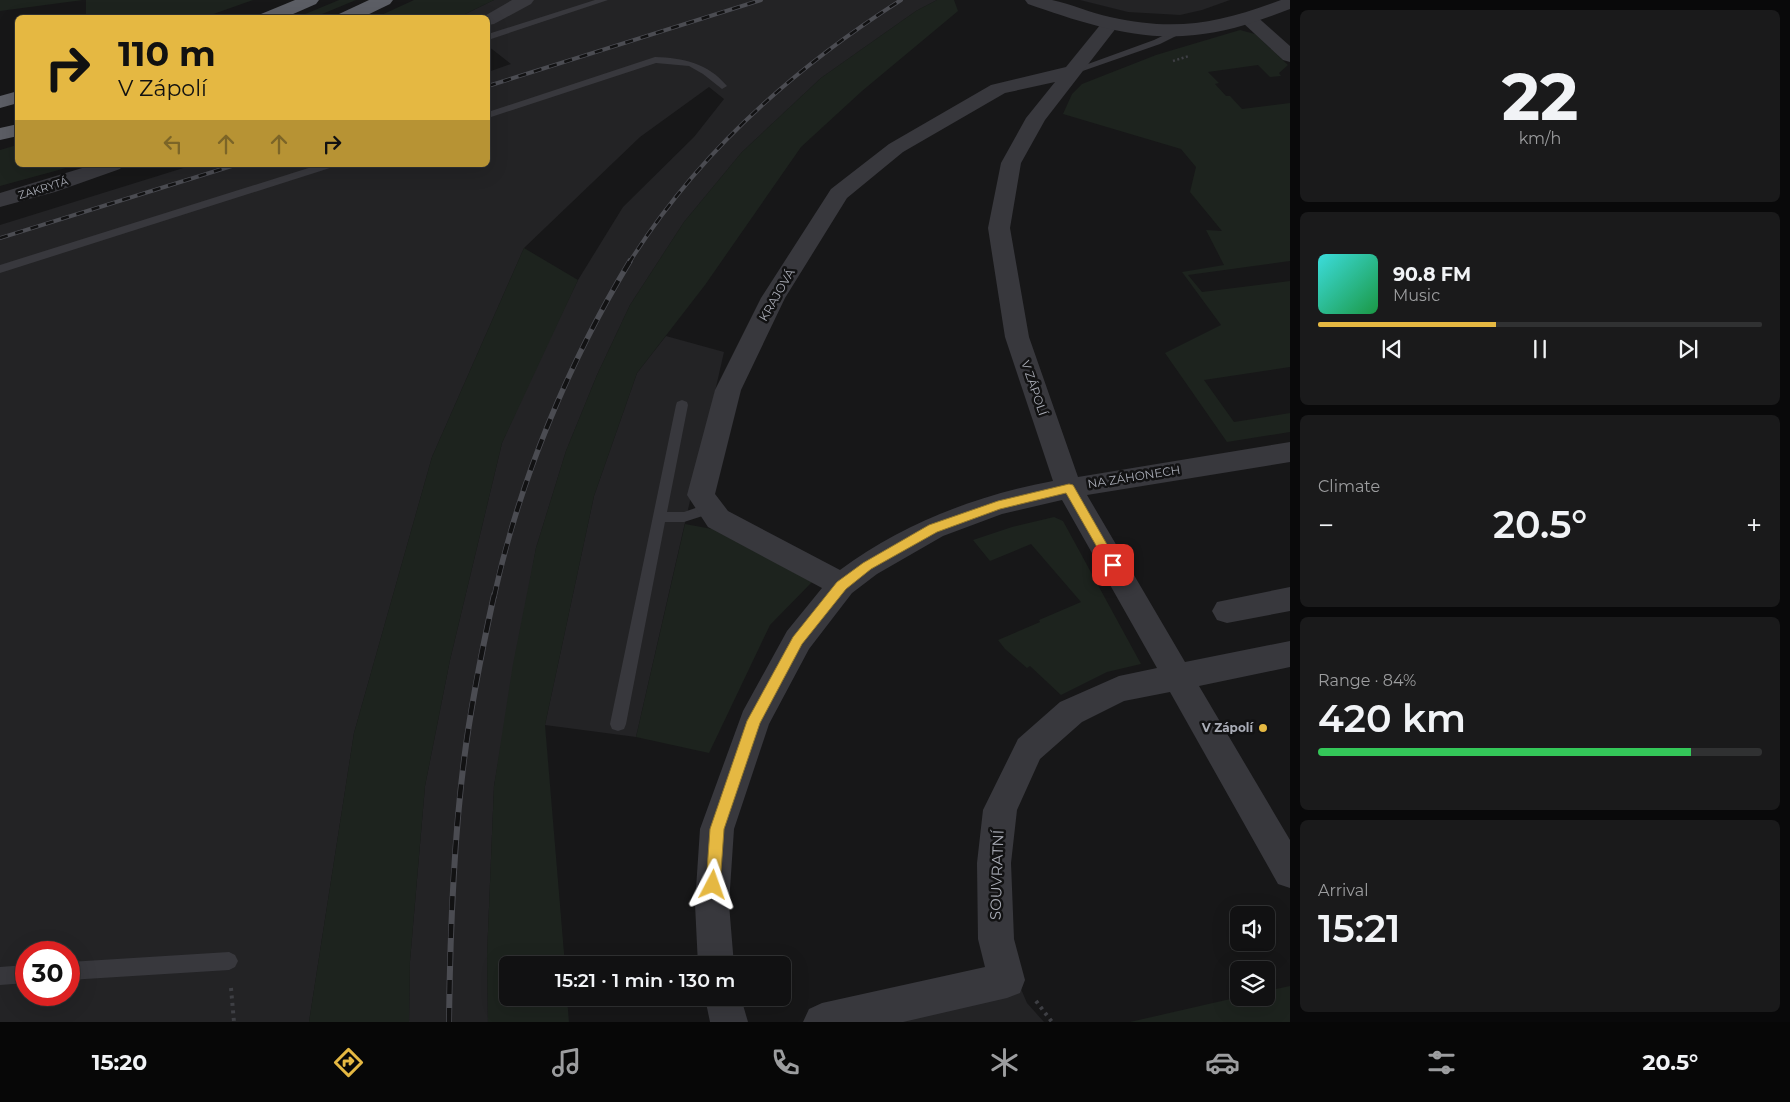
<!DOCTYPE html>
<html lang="en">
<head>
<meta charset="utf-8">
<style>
	body { margin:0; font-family:Montserrat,sans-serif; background:#1a1a1b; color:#f1f3f6; height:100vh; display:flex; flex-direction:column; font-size:19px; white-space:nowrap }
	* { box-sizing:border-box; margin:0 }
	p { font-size:16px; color:#9c9d9f }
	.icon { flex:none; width:28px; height:28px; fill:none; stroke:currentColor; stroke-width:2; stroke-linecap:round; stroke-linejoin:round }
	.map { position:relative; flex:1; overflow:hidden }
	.sheet { display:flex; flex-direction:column; gap:10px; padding:10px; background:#09090a; width:500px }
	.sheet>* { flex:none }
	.banner { position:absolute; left:15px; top:15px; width:475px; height:152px; border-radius:8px; box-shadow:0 5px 20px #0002,0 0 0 1px #303132; background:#e5b842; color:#111; overflow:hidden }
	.buttons { position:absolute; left:1230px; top:906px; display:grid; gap:10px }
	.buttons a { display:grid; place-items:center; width:45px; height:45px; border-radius:8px; background:#111112; box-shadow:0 5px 20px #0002,0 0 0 1px #303132; font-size:25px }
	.speed { position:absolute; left:15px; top:941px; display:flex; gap:10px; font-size:25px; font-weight:700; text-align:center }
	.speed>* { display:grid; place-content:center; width:65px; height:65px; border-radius:50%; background:#111112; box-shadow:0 5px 20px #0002,0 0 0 1px #303132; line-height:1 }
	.speed .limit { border:8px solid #d22; background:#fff; color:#111 }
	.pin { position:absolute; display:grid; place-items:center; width:42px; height:42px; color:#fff; margin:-21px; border-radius:10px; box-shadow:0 2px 8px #0006 }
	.me { position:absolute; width:55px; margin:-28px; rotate:4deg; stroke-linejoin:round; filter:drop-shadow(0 0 4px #0008) }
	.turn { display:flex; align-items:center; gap:18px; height:105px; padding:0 20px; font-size:22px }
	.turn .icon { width:65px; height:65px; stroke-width:2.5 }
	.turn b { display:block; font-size:35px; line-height:42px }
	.lanes { display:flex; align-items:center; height:48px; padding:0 20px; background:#0003; justify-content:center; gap:25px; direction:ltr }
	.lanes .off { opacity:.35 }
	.big { font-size:38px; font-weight:600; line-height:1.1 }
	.sheet .card { flex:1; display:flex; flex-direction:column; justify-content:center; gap:8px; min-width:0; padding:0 18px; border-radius:8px; background:#1a1a1b }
	.sheet .dial { align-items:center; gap:0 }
	.dial b { font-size:65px; line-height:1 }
	.song { display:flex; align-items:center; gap:15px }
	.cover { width:60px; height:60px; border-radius:8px; background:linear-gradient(135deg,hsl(180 70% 55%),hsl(140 70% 35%)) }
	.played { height:5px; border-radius:2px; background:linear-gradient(90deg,#e5b842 40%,#303132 40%) }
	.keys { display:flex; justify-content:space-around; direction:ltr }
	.heat { display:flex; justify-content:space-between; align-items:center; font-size:28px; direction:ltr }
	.charge { height:8px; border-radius:4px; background:linear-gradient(90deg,#34c759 84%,#303132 0) }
	.trip { position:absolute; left:499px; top:956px; width:292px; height:50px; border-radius:8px; background:#111112; box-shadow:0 5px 20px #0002,0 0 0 1px #303132; font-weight:600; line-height:50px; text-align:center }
	.tabs { display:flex; height:80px; justify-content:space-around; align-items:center; background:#070707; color:#9c9d9f }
	.tabs .icon { width:35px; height:35px }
	.tabs .current { color:#e5b842 }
	.tabs b { font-size:22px; color:#f1f3f6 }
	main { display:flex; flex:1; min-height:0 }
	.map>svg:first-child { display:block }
	.built { fill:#232325; fill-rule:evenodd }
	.green { fill:#1d231e }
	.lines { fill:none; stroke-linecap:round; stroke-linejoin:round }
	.path-far1 { stroke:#3e3f44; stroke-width:2.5; stroke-dasharray:2 2.5; stroke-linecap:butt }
	.path { stroke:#3e3f44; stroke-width:4; stroke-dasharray:3 4.5; stroke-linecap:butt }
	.service { fill:#38383d; fill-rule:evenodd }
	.minor { fill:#38383d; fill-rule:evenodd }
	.tertiary { fill:#38383d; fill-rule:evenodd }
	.trunk { fill:#5c5e65; fill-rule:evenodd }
	.rail-far2-casing { stroke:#4b4c52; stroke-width:4 }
	.rail-far1-casing { stroke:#4b4c52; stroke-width:5.5 }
	.rail-casing { stroke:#4b4c52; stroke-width:6 }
	.rail-far2 { stroke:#121213; stroke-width:2.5; stroke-dasharray:8; stroke-linecap:butt }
	.rail-far1 { stroke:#121213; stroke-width:4; stroke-dasharray:11; stroke-linecap:butt }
	.rail { stroke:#121213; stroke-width:4.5; stroke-dasharray:14; stroke-linecap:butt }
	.route { fill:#e5b842; stroke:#95782b }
	.poi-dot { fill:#e5b842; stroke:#121213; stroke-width:2 }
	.labels { text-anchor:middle; stroke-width:5; stroke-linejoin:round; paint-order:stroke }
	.far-street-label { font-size:11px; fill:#aaadb7; stroke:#121213 }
	.street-label { font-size:12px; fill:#aaadb7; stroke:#121213 }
	.poi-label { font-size:12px; font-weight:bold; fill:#aaadb7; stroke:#121213; text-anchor:end }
	.near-street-label { font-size:15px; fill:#aaadb7; stroke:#121213 }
</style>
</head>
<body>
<main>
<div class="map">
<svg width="1290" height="1022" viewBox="0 0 1290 1022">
	<rect width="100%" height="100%" fill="#171718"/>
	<g class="built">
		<path d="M494,0H937L916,11L821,78L742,152L684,222L630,305L597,375L566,451L536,548L494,786L487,956L488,1022H409L410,961L425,786L450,660L502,443L534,371L578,280L623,207L694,137L724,99L709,87L640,137L524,248L432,457L354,733L309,1022H0V225L193,165H488V72L511,64L488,46V18L459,17ZM26,952H69V995H26Z"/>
		<path d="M1080,0H1230L1202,10L1180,15L1128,12Z"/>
		<path d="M666,336L724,352L636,737L545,725L594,496L637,373Z"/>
		<path d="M1021,989L1027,1003L1044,1022H877Z"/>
	</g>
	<g class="green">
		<path d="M0,0H83L0,11Z"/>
		<path d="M86,0H253L205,17L86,18Z"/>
		<path d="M339,0H356L315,17H298Z"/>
		<path d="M414,0H494L459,17H377Z"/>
		<path d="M937,0H954L958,11L862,91L801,147L705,285L637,373L594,496L545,725L565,965H508V998H567L569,1022H488L487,956L494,786L513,664L536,548L566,451L597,375L630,305L684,222L742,152L821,78L916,11Z"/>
		<path d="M1240,30L1255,34L1288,65L1279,73L1281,76L1270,77L1258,65L1208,72L1219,83L1215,84L1226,96H1230L1242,109L1290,103V261L1188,275L1202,292L1290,281V367L1204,380L1234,422L1290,413V432L1227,442L1165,353L1221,325L1182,272L1224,265L1206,230L1222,231L1190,192L1196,167L1181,149L1063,114L1072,94L1082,84L1156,55Z"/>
		<path d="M17,145L18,165H77L0,186V150Z"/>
		<path d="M524,248L578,280L502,443L450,660L425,786L410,961L409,1022H309L354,733L432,457Z"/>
		<path d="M1054,517L1063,521L1141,664L1107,672L1061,695L1030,666L1027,668L1005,649L998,640L1040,622L1039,620L1081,602L1031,544L990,561L973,540L1012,527Z"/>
		<path d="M685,524L712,529L812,582L770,625L709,753L636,737Z"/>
		<path d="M1290,986V1022H1130L1239,997L1266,998V991Z"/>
	</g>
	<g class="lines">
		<path class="path-far1" d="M1173,61L1189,56"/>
		<g class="path">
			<path d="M231,988L234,1022"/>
			<path d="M1036,1001L1052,1022"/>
		</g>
		<g class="service">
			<path d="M595,0H608L488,40V34Z"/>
			<path d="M1179,28L1182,29V33L1160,44L1074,74H1068L1066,72L1154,40Z"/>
			<path d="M655,57C683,58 708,63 727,86L722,89L703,74L689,66L656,63L488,118V112Z"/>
			<path d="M318,165H334L333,167L0,273V265Z"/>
			<path d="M682,400L687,402L688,405L667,512H684L710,503L715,504L717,508L715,512L684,522H665L626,724L624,729L618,731L612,729L610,724L676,405L677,402Z"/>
			<path d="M229,952L235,955L238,961L235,967L229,970L69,980V962Z"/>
			<path d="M26,965V983L0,985V967Z"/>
		</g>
		<g class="minor">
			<path d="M512,0H534L531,4L494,24L488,25V18H481Z"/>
			<path d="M1248,13L1254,14L1290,46V62L1283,60L1242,22L1239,18L1242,14Z"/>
			<path d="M1111,18L1117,19L1120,23L1045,120L1021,163L1010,228L1029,337L1078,477L1290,442V462L1087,495L1185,662L1290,641V667L1199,686L1290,840V888L1278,884L1170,692L1124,701L1082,722L1040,759L1017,810L1011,863L1014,939L1025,980L1020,993L1007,998L903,1022H803L809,1009L822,1003L985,967L978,939L977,863L983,810L1018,739L1060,702L1119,676L1157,668L1062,500L1002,514L943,536L877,574L852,593L809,649L769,724L734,829L729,904L734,965H698L695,904L700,829L743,711L787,631L822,588L708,527L687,495L715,390L761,298L831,189L889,144L991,85L1066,67L1105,19ZM1055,82L1026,118L1001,163L988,228L1005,337L1053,481C977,495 902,524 840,570L728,511L715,494L741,390L785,298L847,198L903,152L1005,93Z"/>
			<path d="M92,165H123L120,169L55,192L0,207V193Z"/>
			<path d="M1290,587V611L1227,623L1217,620L1212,611L1217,602Z"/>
			<path d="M705,998H741L748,1022H710Z"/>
		</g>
		<path class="tertiary" d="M1025,0C1034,0 1043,0 1052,0C1071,4 1091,13 1110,17C1177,32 1219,23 1281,0H1290V9C1259,21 1228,32 1195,35C1138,42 1080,22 1028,4Z"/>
		<g class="trunk">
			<path d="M295,0H319L316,4L284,18H258L261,14Z"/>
			<path d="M369,0H393L390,4L361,18H336L339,14Z"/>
			<path d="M18,91V103L0,108V96Z"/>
			<path d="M18,124V136L0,140V128Z"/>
		</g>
		<defs>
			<g id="rail-far2">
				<path d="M488,86L761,0"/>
				<path d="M0,238L235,165"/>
				<path d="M629,263C697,154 794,68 901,0"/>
			</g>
			<path id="rail-far1" d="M494,597C519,481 569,362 630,261"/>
			<path id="rail" d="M449,1022C450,934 453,847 464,760C471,704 482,650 494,595"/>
		</defs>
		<use href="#rail-far2" class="rail-far2-casing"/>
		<use href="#rail-far1" class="rail-far1-casing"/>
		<use href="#rail" class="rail-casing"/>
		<use href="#rail-far2" class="rail-far2"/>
		<use href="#rail-far1" class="rail-far1"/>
		<use href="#rail" class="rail"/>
	</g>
	<path class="route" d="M1069,484L1073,485L1117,562L1119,565L1117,568H1109L1066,493L1000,509L937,532L871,569L846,589L802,644L760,723L724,829L720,885L718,890L713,892L708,890L706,885L710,829L747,721L793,637L837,582L863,563L929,525L998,501Z"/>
	<circle class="poi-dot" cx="1263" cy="728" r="5"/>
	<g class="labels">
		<g class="far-street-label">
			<text transform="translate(43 188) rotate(-17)" y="4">ZAKRYTÁ</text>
		</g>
		<g class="street-label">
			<text transform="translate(777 295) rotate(-60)" y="4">KRAJOVÁ</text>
			<text transform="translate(1034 388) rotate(71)" y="4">V ZÁPOLÍ</text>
			<text transform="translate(1134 477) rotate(-9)" y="4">NA ZÁHONECH</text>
		</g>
		<g class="poi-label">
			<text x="1253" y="732">V Zápolí</text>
		</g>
		<g class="near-street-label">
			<text transform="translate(997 875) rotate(-88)" y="5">SOUVRATNÍ</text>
		</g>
	</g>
</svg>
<div class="buttons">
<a><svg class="icon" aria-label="sound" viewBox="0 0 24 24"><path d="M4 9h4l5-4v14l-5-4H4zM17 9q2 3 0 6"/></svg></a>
<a><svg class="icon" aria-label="layers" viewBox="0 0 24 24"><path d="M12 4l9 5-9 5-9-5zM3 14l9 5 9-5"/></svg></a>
</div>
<div class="speed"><div class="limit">30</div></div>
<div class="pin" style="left:1113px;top:565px;background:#d93025"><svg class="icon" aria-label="arrive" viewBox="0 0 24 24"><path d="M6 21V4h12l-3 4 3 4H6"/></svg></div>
<svg class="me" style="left:713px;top:885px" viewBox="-20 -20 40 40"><path d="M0-17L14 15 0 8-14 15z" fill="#e5b842" stroke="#fff" stroke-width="4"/></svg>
<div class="trip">15:21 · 1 min · 130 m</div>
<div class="banner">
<div class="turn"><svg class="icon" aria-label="right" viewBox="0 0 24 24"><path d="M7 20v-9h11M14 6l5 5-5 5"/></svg><div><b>110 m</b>V Zápolí</div></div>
<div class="lanes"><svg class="icon off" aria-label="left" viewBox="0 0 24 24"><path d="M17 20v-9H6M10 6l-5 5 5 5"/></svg><svg class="icon off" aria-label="ahead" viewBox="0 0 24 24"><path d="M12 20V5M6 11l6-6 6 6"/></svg><svg class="icon off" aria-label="ahead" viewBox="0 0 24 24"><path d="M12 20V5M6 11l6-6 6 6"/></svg><svg class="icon" aria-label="right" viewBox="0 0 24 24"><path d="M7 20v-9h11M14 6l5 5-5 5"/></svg></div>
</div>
</div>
<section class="sheet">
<div class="card dial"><b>22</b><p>km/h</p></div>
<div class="card">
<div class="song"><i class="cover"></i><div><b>90.8 FM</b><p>Music</p></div></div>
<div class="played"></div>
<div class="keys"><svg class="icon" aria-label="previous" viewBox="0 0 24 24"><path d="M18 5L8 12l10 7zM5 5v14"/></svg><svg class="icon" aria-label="pause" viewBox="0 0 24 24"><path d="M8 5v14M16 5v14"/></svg><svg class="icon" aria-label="next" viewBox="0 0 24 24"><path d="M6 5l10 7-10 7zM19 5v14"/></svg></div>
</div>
<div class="card"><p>Climate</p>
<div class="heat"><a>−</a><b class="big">20.5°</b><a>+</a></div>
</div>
<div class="card"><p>Range · 84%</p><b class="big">420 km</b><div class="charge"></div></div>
<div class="card"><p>Arrival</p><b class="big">15:21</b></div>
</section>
</main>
<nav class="tabs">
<b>15:20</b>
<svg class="icon current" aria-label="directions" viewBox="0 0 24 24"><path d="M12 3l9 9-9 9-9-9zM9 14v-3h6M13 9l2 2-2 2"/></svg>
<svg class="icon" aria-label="music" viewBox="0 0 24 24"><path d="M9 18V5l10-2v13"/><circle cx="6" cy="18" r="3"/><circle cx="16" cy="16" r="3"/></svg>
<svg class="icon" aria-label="phone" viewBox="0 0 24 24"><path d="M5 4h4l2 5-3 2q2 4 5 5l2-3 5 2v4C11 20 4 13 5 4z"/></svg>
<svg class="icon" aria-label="climate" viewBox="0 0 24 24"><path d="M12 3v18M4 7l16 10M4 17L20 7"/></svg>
<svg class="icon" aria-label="car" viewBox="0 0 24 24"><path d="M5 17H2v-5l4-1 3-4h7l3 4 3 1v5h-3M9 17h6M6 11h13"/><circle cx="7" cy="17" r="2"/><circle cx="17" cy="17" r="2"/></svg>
<svg class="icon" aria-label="filters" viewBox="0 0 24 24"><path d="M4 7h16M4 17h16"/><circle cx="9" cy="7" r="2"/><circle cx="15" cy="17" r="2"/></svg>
<b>20.5°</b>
</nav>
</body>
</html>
